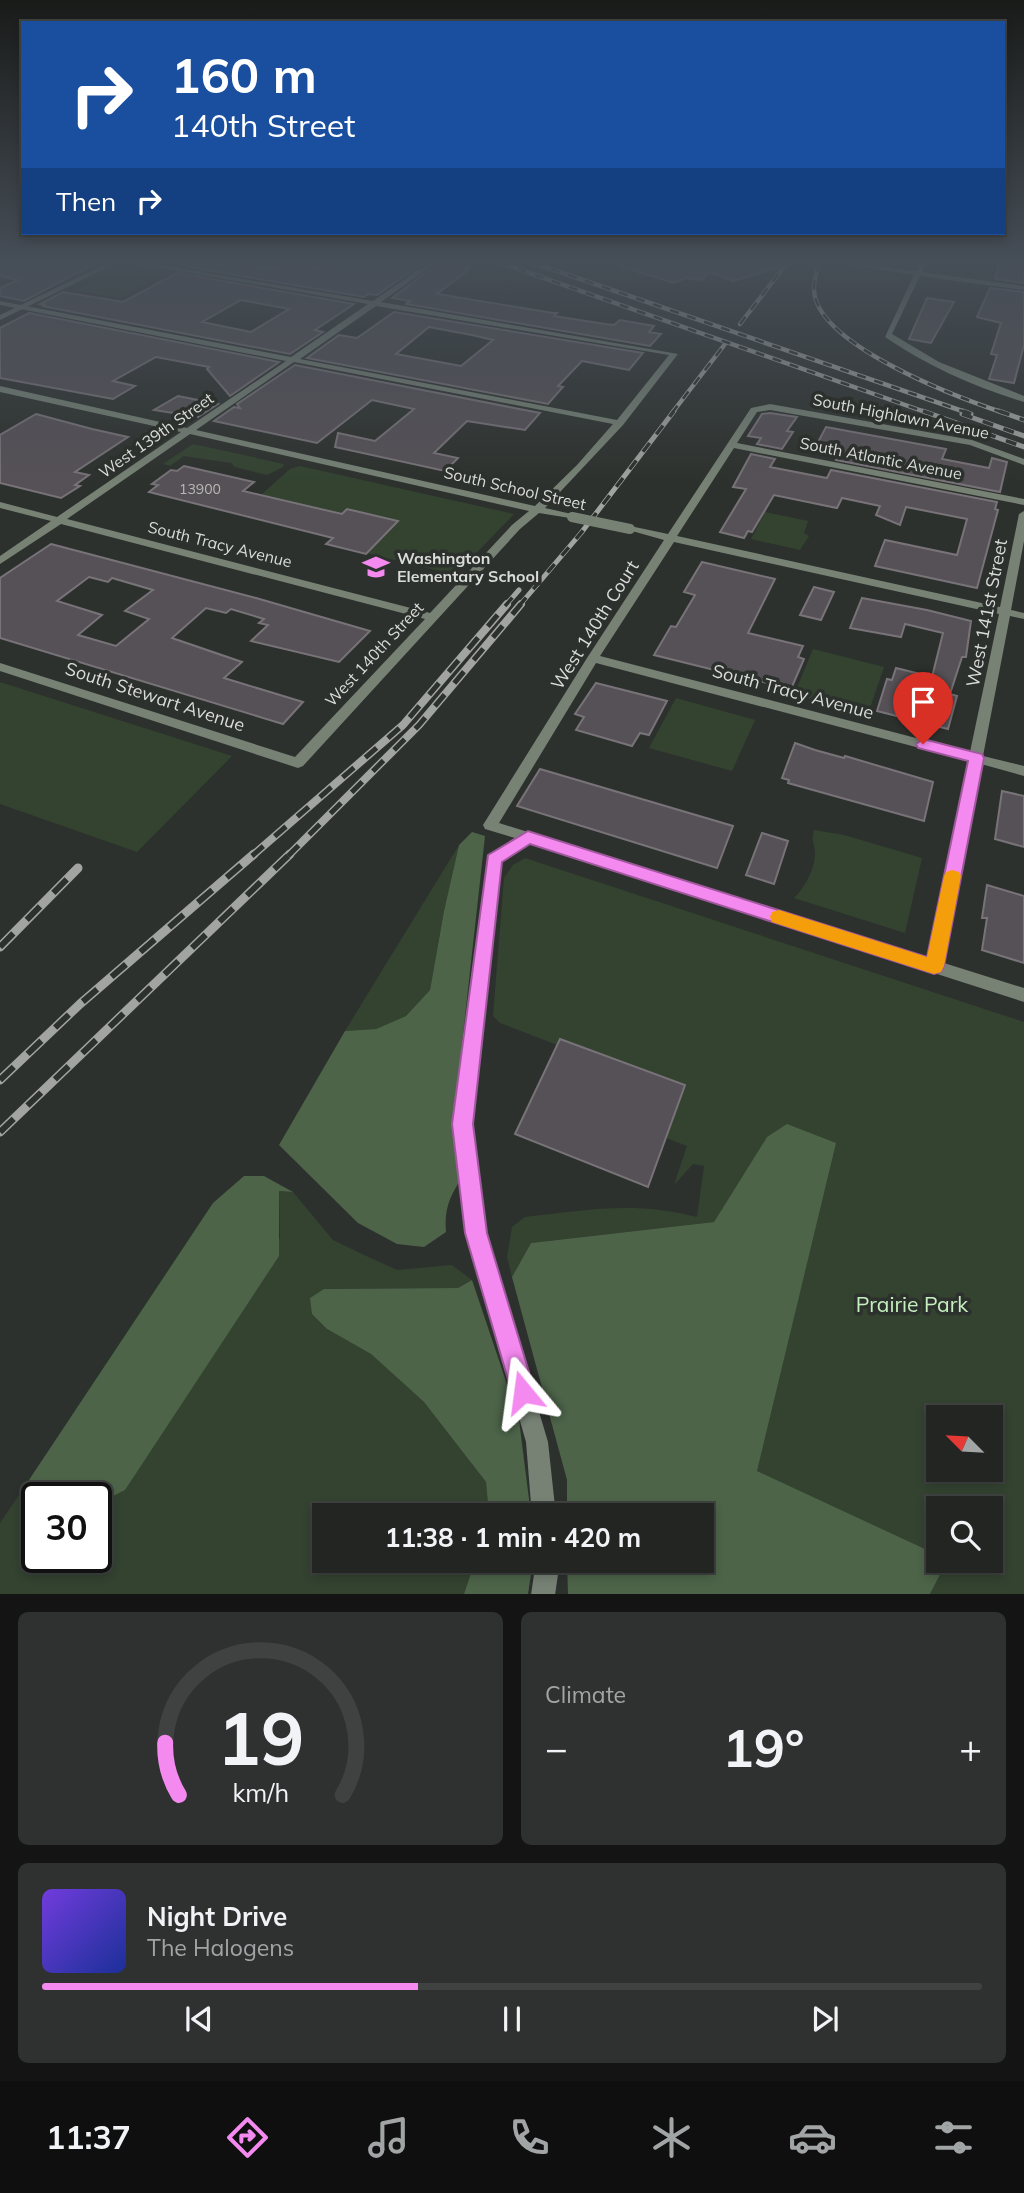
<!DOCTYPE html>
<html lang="en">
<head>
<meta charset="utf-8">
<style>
	body { margin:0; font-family:Mulish,sans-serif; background:#2e312f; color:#f1f3f6; height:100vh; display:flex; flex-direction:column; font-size:26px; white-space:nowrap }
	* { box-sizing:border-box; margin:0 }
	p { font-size:23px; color:#a2a5a5 }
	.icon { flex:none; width:38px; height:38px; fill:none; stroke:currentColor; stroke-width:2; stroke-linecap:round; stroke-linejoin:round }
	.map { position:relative; height:1594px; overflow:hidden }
	.details { display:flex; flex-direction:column; gap:18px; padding:18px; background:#131413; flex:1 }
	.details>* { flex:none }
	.guide { position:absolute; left:21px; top:21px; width:984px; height:214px; border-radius:0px; box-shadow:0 4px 10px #0003,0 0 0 2px #3f4240; background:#1a4fa0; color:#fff; overflow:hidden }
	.needle { width:46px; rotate:294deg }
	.buttons { position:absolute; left:926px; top:1405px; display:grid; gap:14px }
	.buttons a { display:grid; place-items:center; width:77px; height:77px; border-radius:0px; background:#222522; box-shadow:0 4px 10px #0003,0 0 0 2px #3f4240; font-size:35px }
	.speed { position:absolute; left:21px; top:1482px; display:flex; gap:14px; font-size:35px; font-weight:700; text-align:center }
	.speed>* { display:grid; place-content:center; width:91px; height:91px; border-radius:50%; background:#222522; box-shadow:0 4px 10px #0003,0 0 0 2px #3f4240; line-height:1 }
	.speed .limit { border:4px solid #111; border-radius:10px; background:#fff; color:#111 }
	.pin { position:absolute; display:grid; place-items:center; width:60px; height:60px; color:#fff; margin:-72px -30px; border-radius:50% 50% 50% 0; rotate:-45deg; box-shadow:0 0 7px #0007 }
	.pin .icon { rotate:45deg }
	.me { position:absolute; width:77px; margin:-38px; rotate:344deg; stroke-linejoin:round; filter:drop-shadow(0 0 5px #0008) }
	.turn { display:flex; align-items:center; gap:24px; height:147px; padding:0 35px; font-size:32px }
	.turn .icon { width:91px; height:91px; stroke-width:2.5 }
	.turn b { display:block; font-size:49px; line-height:60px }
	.then { display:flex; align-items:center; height:66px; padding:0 35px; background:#0003; gap:14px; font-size:26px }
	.big { font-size:52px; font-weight:700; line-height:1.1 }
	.details .tile { flex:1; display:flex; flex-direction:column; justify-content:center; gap:10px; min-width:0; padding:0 24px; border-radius:10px; background:#2e312f }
	.details .dial { align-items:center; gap:0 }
	.dial svg { height:182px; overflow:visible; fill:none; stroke:#3f4240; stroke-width:7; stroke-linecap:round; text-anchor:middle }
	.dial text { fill:#f1f3f6; stroke:none }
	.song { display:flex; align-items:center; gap:21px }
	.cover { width:84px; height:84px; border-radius:10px; background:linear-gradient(135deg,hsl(260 70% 55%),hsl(230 70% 35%)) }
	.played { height:7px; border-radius:4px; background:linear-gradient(90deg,#f489f0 40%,#3f4240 40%) }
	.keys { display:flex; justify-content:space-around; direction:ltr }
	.heat { display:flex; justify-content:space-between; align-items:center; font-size:38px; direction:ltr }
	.details .tiles { flex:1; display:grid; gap:18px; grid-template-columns:1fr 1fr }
	.tile:last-child { grid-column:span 2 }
	.trip { position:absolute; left:312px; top:1503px; width:402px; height:70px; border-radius:0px; background:#222522; box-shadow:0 4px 10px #0003,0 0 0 2px #3f4240; font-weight:700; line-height:70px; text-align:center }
	.menu { display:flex; height:112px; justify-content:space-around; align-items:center; background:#0e0f0e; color:#a2a5a5 }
	.menu .icon { width:49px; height:49px }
	.menu .selected { color:#f489f0 }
	.menu b { font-size:32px; color:#f1f3f6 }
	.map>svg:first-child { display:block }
	.green { fill:#334330; fill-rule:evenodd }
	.forest { fill:#4d6449 }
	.building { fill:#565156; stroke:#787378; stroke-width:2; fill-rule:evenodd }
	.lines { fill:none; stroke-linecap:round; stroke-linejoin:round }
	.minor { fill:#778275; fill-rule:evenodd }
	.tertiary { fill:#778275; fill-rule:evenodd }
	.rail-far3-casing { stroke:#a1a4a1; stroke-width:4.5 }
	.rail-far2-casing { stroke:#a1a4a1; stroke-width:5 }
	.rail-far1-casing { stroke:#a1a4a1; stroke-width:8 }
	.rail-casing { stroke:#a1a4a1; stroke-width:9 }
	.rail-far3 { stroke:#2d312d; stroke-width:2.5; stroke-dasharray:9; stroke-linecap:butt }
	.rail-far2 { stroke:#2d312d; stroke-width:3.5; stroke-dasharray:11; stroke-linecap:butt }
	.rail-far1 { stroke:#2d312d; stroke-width:5; stroke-dasharray:15; stroke-linecap:butt }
	.rail { stroke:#2d312d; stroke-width:6; stroke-dasharray:19; stroke-linecap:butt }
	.minor-bridge { stroke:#778275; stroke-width:10 }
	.route { fill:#f489f0; stroke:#9f599c; stroke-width:2 }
	.slow { fill:#f59e0b }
	.labels { text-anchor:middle; stroke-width:7; stroke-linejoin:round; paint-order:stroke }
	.number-label { font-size:14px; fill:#b9b9b8 }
	.far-street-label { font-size:16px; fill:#dadcd9; stroke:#2d312d }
	.far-poi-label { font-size:16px; font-weight:bold; fill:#dadcd9; stroke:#2d312d; text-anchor:start }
	.street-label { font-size:18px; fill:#dadcd9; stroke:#2d312d }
	.near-park-label { font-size:21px; fill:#c5efbe; stroke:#2d312d }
</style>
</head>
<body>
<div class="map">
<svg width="1024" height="1595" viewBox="0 0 1024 1595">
	<rect width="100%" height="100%" fill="#2d312d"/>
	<g class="green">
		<path d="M121,267L165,275L120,298L75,290Z"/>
		<path d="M193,444L284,464L283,467L267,475L235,467L231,463L184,456L170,466L163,464Z"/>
		<path d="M300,466L514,514L455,575L366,553L397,521L347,509L342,514L261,495L290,469Z"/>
		<path d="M765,512L808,521L804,533L809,536L800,550L751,539Z"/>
		<path d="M813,649L884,667L868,714L794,695Z"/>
		<path d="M0,682L232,756L137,852L0,804Z"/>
		<path d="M676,698L755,720L732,771L649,748Z"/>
		<path d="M814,830L844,835L922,858L905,933L794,898C804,889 816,867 815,852C814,842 811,840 814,830Z"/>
		<path d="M459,845L444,911L430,990L406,1016L376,1029L345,1031Z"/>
		<path d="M525,858L1024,1022V1594H930L947,1561H990V1508H938V1555L757,1471L835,1143L767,1137L714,1222L531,1243L512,1277L507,1257L512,1227L525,1217C589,1210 633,1201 697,1217L704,1166L693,1164L674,1185L687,1146L666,1138L685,1085L560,1039L557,1045L500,1023L493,1016L504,878L513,865ZM938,1418H990V1470H938Z"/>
		<path d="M279,1191L293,1192L333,1240L362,1254L397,1270L452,1265L472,1280L458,1288L324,1289L312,1314L327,1329L371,1354L424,1402L486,1482L489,1515L324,1516V1561H475L464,1594L0,1595V1523L19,1495L37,1506V1558H96V1505L125,1490L280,1238Z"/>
	</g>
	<g class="forest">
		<path d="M472,832L485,836L454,1116L463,1176C450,1196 444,1208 446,1232L424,1247L397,1244L358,1223L279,1145L345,1031L376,1029L406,1016L430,990L444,911L459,845Z"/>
		<path d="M787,1124L836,1143L757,1471L938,1555V1561H947L930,1594H568L567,1561H702V1516L567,1515V1480L512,1277L531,1243L714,1222L767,1137Z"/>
		<path d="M244,1176H264L293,1192L279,1191V1256L125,1490L96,1505V1498H37V1506L19,1495L213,1203Z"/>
		<path d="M472,1280L519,1420L531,1515H489L486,1482L424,1402L371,1354L327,1329L312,1314L310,1298L324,1289L458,1288Z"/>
		<path d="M475,1561H533L528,1594H464Z"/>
	</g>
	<g class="building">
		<path d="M0,263H96L24,301L0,296V288L18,280L0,276Z"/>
		<path d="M197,263L277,268L290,263L322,268V263H423L377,295L369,294L364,297L189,267Z"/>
		<path d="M439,263L471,268L437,294L553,313H557L554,316L605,324L614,325L620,320L654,326L649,332L661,334L650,346L406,304L410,301L392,298Z"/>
		<path d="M623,263H779L780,267L733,281L709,272L702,280L685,278L674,283L622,267Z"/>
		<path d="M998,263L1024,265V283L995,279Z"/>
		<path d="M177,273L354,304L315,330L323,332L290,354L42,306L46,305L40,304L63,292L123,302ZM241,300L289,309L251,332L202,322Z"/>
		<path d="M990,288L1024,292V345L1014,383L989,379L997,355L991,354L1001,323L977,317Z"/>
		<path d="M927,298L954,302L931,343L909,339Z"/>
		<path d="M394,312L643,353L629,370L582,361L558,386L563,387L548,404L307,358L339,335L357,338ZM429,327L472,335L493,340L461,366L396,354Z"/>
		<path d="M29,313L279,362L230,396L207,369L209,367L156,357L113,381L135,386L113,399L0,378V328Z"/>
		<path d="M295,365L540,413L525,430L467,421L434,453L458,458L445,471L335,447L338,433L375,441L414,409L372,400L317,443L214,421L234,407L240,408L237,404Z"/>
		<path d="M178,396L218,404L198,417L154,410Z"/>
		<path d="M770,413L797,417L787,431L793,432L782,449L757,444L761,438L748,436L762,414Z"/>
		<path d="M36,414L92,429L128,437L75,472L89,475L75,485L80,486L61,498L0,483V435Z"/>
		<path d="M826,427L946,449L942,459L989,468L992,458L1007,462L1000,492L836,460L840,451L816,446Z"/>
		<path d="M751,454L775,459L770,467L827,478L831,470L997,502L995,509L998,510L977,588L875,566L885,540L957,555L967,519L906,507L900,525L876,515L880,506L842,498L837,508L774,495L752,532L748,531L744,538L720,532L746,489L733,487Z"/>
		<path d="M184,466L254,482L243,491L342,514L347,509L398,521L366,554L326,544L333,538L149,492L158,485L152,484L171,470L177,471Z"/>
		<path d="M51,544L256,598L370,631L339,662L251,641L268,625L259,623L264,619L231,609L226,613L206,608L172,638L242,662L224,678L303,702L283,724L0,638V578ZM89,577L108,582L112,578L153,590L125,611L149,619L116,646L78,635L102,615L57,601Z"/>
		<path d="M702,562L775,579L748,633L803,646L798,657L804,659L791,689L654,655L671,626L676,627L695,595L684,592Z"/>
		<path d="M814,587L834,592L821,620L800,615Z"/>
		<path d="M862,598L927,610L971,621L966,657H962L950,694L957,696L948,729L877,711L887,679L892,680L896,668L932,677L943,633L905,624L901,637L850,628Z"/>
		<path d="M596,683L667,701L649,735L640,733L632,746L576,730L584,717L575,714Z"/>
		<path d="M795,743L815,750L844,758L845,756L933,782L924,821L788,783L789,780L782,778Z"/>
		<path d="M540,769L733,826L717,868L517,806Z"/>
		<path d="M1002,791L1024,796V847L995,839Z"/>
		<path d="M762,833L788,841L774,884L746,875Z"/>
		<path d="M987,885L1024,896V963L982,950L987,918H982Z"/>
		<path d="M560,1039L685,1085L648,1187L515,1134Z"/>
	</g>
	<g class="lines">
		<g class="minor">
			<path d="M133,263H149L373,301L428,263H436L381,302L678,354L623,425L545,508L576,515V519L539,513L520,529L303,766L298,768L0,671V663L295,757L425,619L61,524L0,564V556L51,521L0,508V502L57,517L181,432L0,392V386L187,428L286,361L0,305V301L291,357L368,304ZM376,306L669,355L617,420L300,359ZM294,362L613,424L577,465L535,506L196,430ZM190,434L529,511L512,525L430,613L67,519Z"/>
			<path d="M920,263H926L922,272L1024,286V290L920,276L892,334L939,362L1024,396V402C975,387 927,366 885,337L914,275L852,265L856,263L916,271Z"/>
			<path d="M770,404L972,440L1024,459V465L970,445L770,410L757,412L737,443L1024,499V505L734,448L677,536L1000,607L1019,514L1024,511V541L1011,610L1024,613V619L1010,616L983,756L1024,766V776L981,764L944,963L1024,988V1002L530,843L501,862L471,1124L486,1233L548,1442L556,1516H532L526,1442L466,1233L453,1124L487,859L489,855L515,838L485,829L483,825L587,658L664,540L625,529L630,526L668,534L751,408ZM674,542L999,614L970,752L600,656ZM596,663L969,761L928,958L499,823Z"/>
			<path d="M536,1561H560L555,1595H531Z"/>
		</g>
		<path class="tertiary" d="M108,263H117L0,320V315Z"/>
		<defs>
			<g id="rail-far3">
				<path d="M501,263L928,413"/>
				<path d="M534,263L968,413"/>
				<path d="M819,263C817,271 813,282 814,290C816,345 959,398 1004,413"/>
				<path d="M740,324L787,263"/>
				<path d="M672,413L725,344"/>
			</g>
			<g id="rail-far2">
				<path d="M923,411L1024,447"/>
				<path d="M963,411L971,414"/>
				<path d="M999,411L1024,420"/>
				<path d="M962,414L1024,436"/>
				<path d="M505,606L519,590"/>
				<path d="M519,606L581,533L674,411"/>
			</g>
			<g id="rail-far1">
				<path d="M252,856L403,725L507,604"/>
				<path d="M288,856L419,725L521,604"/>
			</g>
			<g id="rail">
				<path d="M0,947L78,868"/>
				<path d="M0,1080L80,1004L254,854"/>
				<path d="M0,1132L290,854"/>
			</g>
		</defs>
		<use href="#rail-far3" class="rail-far3-casing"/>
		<use href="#rail-far2" class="rail-far2-casing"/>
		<use href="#rail-far1" class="rail-far1-casing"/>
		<use href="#rail" class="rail-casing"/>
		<use href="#rail-far3" class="rail-far3"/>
		<use href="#rail-far2" class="rail-far2"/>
		<use href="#rail-far1" class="rail-far1"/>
		<use href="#rail" class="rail"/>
		<path class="minor-bridge" d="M572,517L630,529"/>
	</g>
	<linearGradient id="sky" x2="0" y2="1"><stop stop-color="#191b19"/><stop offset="0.54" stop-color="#464e57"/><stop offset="1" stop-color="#464e57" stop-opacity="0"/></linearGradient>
	<rect width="1024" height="486" fill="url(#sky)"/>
	<path class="route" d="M923,739L982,754L984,758L944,966L941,972L934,974L530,844L502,862L473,1124L487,1233L535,1392L532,1400L523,1404L514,1400L465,1233L452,1124L488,855L528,831L927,957L968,761L918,748L916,744Z"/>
	<path class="slow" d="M952,870L959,872L961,876L944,966L941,972L934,974L772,922L770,917L772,912L779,910L927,957L944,876L946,872Z"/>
	<defs>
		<symbol id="school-bare" viewBox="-9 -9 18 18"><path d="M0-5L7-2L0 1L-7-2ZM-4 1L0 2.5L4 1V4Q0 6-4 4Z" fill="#f489f0" stroke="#2d312d" stroke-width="2.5" paint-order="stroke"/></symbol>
	</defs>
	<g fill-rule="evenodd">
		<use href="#school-bare" x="357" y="548" width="38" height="38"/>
	</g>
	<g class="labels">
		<g class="number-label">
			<text x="200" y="494">13900</text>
		</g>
		<g class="far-street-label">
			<text transform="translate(901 416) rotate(11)" y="6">South Highlawn Avenue</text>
			<text transform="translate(156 435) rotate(-35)" y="6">West 139th Street</text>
			<text transform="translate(881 458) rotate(11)" y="6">South Atlantic Avenue</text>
			<text transform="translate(515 488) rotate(13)" y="6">South School Street</text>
			<text transform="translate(220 544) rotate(14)" y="6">South Tracy Avenue</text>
			<text transform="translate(374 654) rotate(-47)" y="6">West 140th Street</text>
		</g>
		<g class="far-poi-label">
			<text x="397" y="564">Washington<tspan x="397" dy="18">Elementary School</tspan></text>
		</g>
		<g class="street-label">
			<text transform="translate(987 613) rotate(-79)" y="6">West 141st Street</text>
			<text transform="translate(595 625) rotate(-58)" y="6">West 140th Court</text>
			<text transform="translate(793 692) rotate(15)" y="6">South Tracy Avenue</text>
			<text transform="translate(155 697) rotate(18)" y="6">South Stewart Avenue</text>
		</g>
		<g class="near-park-label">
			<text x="912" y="1312">Prairie Park</text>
		</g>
	</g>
</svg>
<div class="buttons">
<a><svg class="needle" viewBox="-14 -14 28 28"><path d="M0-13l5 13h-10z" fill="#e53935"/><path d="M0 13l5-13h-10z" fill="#a2a5a5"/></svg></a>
<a><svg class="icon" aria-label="search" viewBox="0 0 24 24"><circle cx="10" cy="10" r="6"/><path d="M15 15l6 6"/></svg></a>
</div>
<div class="speed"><div class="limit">30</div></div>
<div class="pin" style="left:923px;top:744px;background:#d93025"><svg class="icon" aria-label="arrive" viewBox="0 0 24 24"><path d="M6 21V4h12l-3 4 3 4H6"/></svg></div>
<svg class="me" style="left:523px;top:1392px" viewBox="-20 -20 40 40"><path d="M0-17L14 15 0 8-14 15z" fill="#f489f0" stroke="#fff" stroke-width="4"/></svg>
<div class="trip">11:38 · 1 min · 420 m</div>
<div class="guide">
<div class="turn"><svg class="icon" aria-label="right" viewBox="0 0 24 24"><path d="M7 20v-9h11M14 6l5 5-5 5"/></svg><div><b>160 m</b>140th Street</div></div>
<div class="then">Then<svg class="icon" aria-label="right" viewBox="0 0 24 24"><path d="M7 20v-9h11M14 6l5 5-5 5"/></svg></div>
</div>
</div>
<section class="details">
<div class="tiles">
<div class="tile dial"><svg viewBox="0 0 100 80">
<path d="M14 69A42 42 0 1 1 86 69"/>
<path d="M14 69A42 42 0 0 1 8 46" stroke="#f489f0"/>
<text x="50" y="56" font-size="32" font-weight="700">19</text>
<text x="50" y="72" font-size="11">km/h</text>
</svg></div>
<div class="tile"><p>Climate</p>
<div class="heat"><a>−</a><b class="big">19°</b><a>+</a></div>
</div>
<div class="tile">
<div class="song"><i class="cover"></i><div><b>Night Drive</b><p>The Halogens</p></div></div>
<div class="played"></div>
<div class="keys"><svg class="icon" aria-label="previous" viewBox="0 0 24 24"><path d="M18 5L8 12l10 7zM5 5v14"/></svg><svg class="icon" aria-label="pause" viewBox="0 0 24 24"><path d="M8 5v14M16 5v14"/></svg><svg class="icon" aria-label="next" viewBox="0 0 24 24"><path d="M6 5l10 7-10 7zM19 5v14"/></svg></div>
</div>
</div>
</section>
<nav class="menu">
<b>11:37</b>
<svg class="icon selected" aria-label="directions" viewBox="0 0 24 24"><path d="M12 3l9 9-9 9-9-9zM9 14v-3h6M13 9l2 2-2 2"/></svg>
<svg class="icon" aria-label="music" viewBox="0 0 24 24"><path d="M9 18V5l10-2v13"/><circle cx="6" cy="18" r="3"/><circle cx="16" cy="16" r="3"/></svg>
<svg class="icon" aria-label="phone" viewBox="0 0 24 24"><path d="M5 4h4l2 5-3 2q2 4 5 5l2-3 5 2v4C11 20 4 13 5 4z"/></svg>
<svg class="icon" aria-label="climate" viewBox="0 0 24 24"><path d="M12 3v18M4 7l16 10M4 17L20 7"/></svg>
<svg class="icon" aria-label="car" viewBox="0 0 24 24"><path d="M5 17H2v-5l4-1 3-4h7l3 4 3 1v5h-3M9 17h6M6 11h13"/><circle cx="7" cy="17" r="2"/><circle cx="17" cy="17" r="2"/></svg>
<svg class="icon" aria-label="filters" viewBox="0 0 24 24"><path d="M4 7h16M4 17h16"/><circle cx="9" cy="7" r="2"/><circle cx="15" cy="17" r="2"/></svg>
</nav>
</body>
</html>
